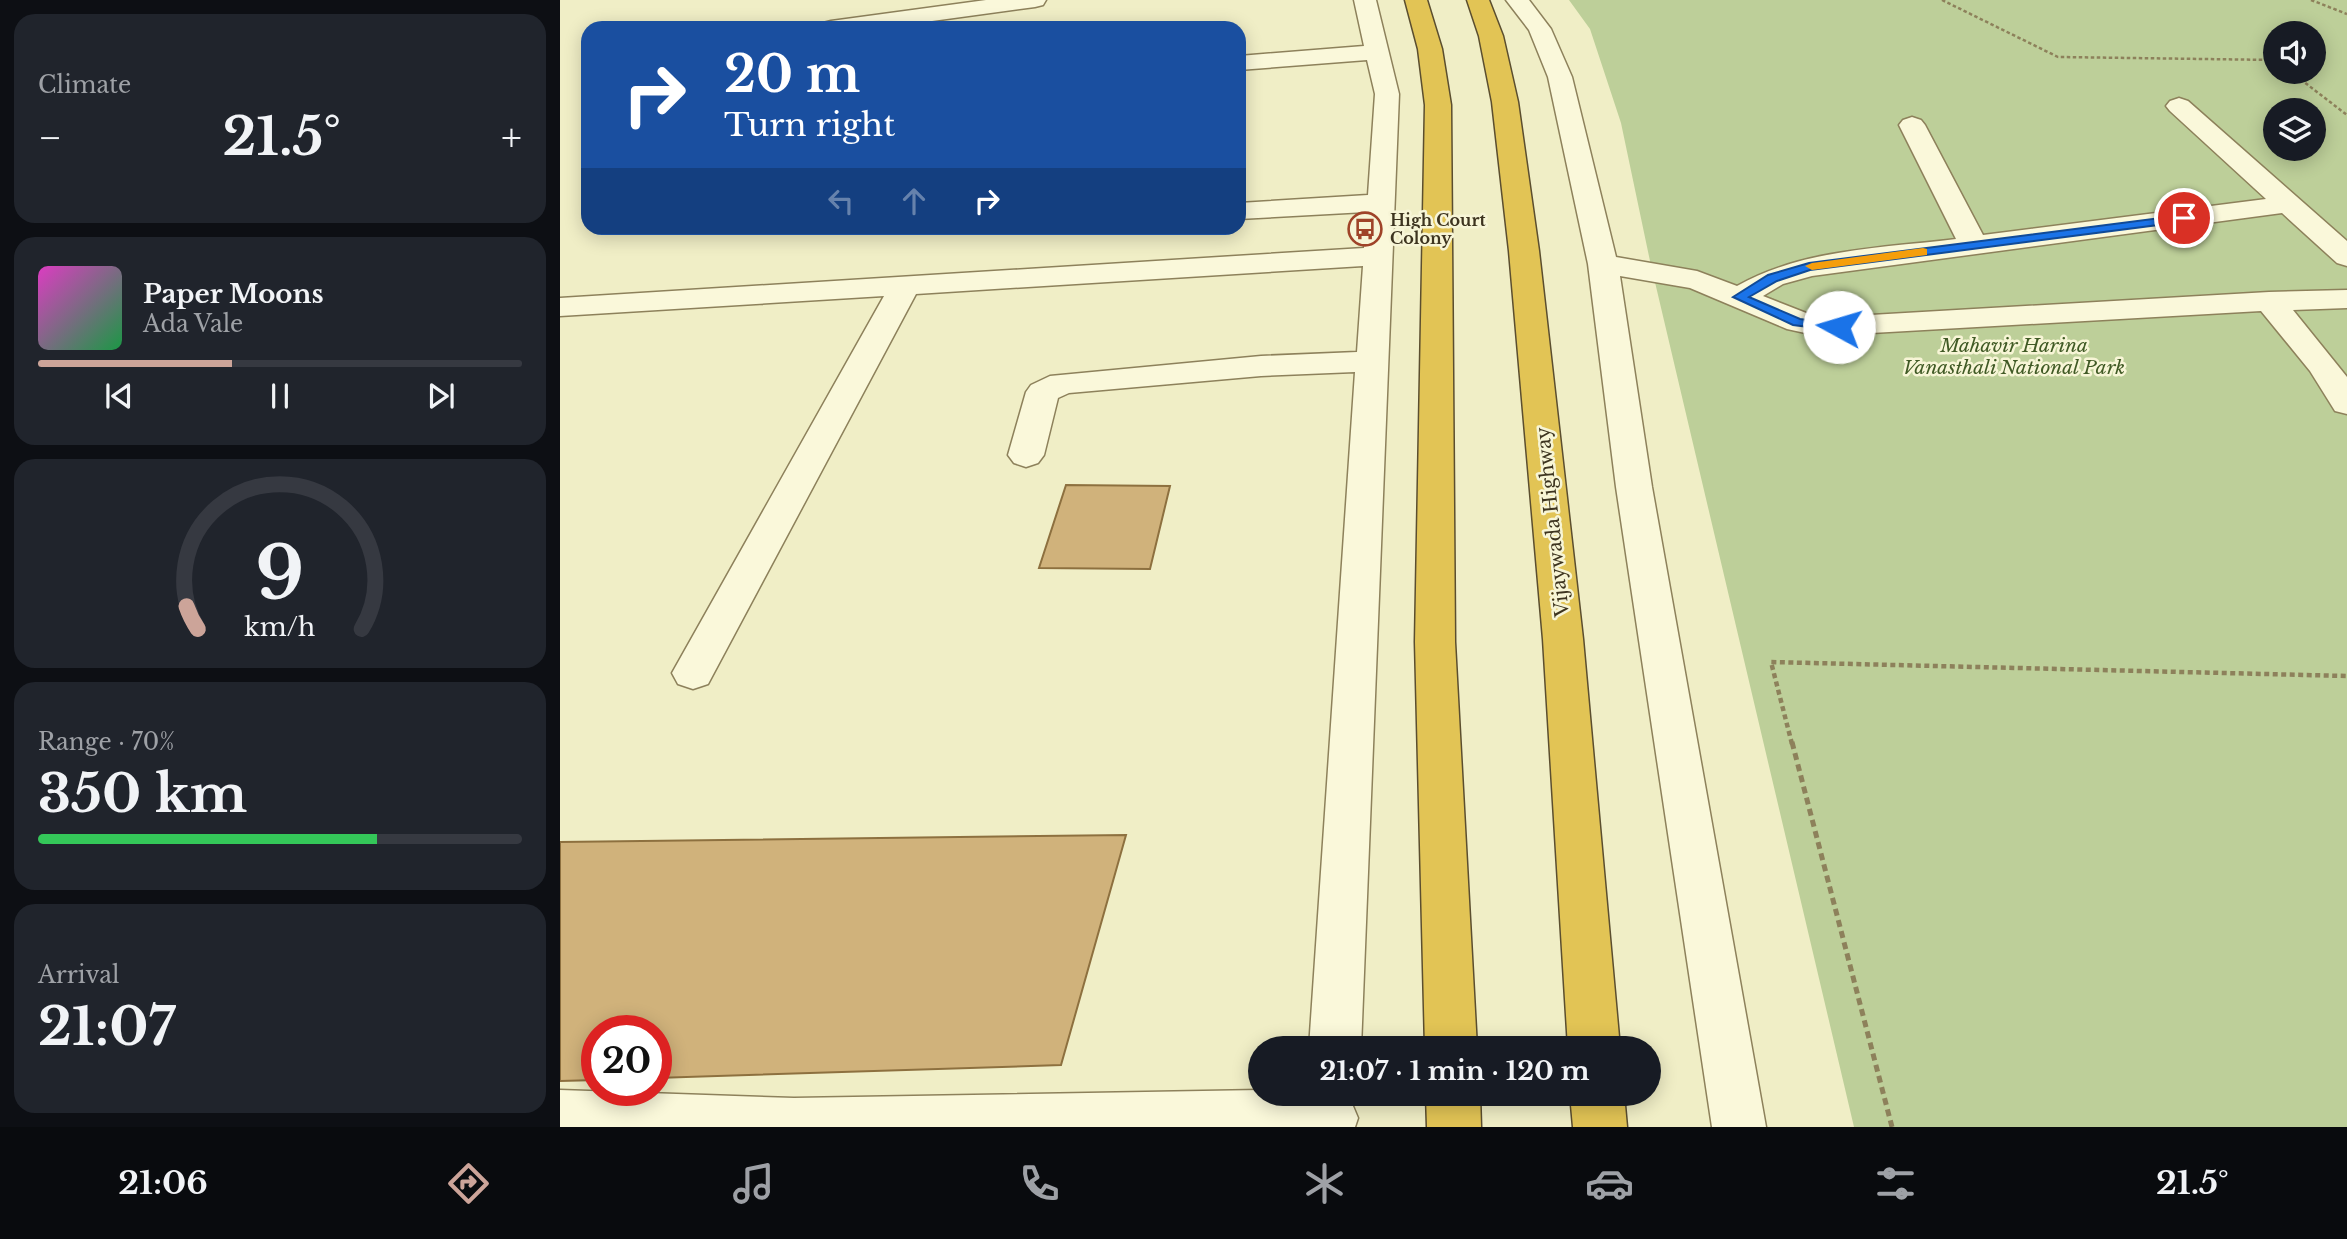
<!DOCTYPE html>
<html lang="en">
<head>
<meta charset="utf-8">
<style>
	body { margin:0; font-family:"Libre Baskerville",serif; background:#20242c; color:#f1f3f6; height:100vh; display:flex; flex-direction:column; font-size:26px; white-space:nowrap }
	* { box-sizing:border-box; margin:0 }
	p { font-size:23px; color:#9ea1a6 }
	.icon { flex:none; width:38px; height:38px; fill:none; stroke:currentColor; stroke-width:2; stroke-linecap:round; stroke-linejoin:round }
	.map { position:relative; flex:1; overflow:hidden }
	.details { display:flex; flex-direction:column; gap:14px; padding:14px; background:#0d0f14; width:560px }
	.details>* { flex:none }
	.guide { position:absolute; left:21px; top:21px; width:665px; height:214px; border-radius:21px; box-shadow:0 4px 18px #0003; background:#1a4fa0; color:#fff; overflow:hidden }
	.fabs { position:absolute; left:1703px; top:21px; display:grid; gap:14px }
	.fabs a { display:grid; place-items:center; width:63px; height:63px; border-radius:50%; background:#171b24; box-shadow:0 4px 18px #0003; font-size:35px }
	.speed { position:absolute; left:21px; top:1015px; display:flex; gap:14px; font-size:35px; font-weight:700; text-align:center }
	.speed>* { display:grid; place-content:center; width:91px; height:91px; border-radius:50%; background:#171b24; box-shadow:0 4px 18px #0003; line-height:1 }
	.speed .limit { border:10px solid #d22; background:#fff; color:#111 }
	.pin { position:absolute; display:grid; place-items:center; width:60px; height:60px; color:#fff; margin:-30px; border:4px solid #fff; border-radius:50%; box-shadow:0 2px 7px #0007 }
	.me { position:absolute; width:77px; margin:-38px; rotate:276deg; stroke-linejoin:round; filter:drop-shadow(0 0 5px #0008) }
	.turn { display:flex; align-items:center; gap:24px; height:147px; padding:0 28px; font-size:32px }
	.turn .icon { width:91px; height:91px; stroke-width:2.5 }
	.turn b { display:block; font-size:49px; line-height:60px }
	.lanes { display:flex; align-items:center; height:66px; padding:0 28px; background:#0003; justify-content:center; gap:35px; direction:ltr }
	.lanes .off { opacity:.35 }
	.big { font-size:52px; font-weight:700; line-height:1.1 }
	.details .widget { flex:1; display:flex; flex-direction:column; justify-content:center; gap:10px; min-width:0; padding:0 24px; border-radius:21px; background:#20242c }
	.details .dial { align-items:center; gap:0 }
	.dial svg { height:182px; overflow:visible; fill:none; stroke:#363941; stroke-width:7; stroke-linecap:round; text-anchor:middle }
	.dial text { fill:#f1f3f6; stroke:none }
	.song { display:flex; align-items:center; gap:21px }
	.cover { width:84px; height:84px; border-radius:10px; background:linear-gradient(135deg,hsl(310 70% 55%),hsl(140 70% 35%)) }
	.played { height:7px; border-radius:4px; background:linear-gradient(90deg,#cca499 40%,#363941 40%) }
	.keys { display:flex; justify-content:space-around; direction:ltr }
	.heat { display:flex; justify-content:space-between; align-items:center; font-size:38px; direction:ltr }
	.charge { height:10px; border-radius:5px; background:linear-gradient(90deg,#34c759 70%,#363941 0) }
	.trip { position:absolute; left:688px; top:1036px; width:413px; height:70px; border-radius:35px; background:#171b24; box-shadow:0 4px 18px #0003; font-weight:700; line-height:70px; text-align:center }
	.tabs { display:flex; height:112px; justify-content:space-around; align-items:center; background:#090b0e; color:#9ea1a6 }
	.tabs .icon { width:49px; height:49px }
	.tabs .on { color:#cca499 }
	.tabs b { font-size:32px; color:#f1f3f6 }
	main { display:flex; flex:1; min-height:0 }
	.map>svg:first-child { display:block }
	.green { fill:#bdcf99; fill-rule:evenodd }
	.building { fill:#d0b27b; stroke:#8d703f; stroke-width:2 }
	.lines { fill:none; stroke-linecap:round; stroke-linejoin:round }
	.minor-casing { stroke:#8d815b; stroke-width:3 }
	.highway-casing { stroke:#5b4e2f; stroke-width:3 }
	.path-far2 { stroke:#8d815b; stroke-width:2.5; stroke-dasharray:3.5 2.5; stroke-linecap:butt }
	.path-far1 { stroke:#8d815b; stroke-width:4.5; stroke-dasharray:5 3.5; stroke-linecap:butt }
	.path { stroke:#8d815b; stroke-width:5; stroke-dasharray:7 4.5; stroke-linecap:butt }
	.minor { fill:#faf8da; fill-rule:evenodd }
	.highway { fill:#e2c455; fill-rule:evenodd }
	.route { fill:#1a73e8; stroke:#114b97; stroke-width:2 }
	.slow { fill:#f59e0b }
	.labels { text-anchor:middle; stroke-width:5; stroke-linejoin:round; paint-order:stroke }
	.far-poi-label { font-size:16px; font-weight:bold; fill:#3d341f; stroke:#f7f5d6; text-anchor:start }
	.park-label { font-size:19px; font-style:italic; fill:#405a25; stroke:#f7f5d6 }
	.street-label { font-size:19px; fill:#3d341f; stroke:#f7f5d6 }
</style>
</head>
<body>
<main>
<section class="details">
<div class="widget"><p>Climate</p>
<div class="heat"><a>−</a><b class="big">21.5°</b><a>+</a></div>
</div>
<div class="widget">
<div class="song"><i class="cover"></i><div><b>Paper Moons</b><p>Ada Vale</p></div></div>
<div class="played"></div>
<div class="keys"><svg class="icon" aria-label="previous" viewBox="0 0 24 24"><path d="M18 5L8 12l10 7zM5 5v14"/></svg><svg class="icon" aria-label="pause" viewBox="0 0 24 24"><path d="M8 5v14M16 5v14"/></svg><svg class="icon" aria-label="next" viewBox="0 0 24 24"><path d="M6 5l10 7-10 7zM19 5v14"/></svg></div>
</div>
<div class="widget dial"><svg viewBox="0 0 100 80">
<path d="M14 69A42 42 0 1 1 86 69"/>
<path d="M14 69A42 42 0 0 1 9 59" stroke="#cca499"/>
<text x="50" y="56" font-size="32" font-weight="700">9</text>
<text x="50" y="72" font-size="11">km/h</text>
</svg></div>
<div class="widget"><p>Range · 70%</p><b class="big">350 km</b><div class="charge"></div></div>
<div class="widget"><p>Arrival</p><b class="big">21:07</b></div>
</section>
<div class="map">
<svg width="1787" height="1127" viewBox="0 0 1787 1127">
	<rect width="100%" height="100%" fill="#f0eec6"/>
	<path class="green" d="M1009,0H1787V1127H1294L1090,261L1061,123L1030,29ZM1715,33H1754V72H1715ZM1715,110H1754V149H1715Z"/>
	<g class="building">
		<path d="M506,485L610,486L590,569L479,568Z"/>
		<path d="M566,835L501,1065L96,1078V1031H37V1080L0,1081V842Z"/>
	</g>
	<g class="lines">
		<defs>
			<g id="minor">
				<path d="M426,0H486L483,5L475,7L321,28H260L263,23L271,21Z"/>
				<path d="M794,0H816L839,94L801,1048H749L795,372L701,376L509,393L498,398L484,455L478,463L466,467L454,463L448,455L466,392L471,385L490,376L701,356L797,352L803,266L356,294L148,684L133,689L118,684L112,673L324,296L0,316V298L804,248L806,212L679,219V203L808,195L815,94L807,60L679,70V56L804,46Z"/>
				<path d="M946,0H969L991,29L1012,77L1056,257L1137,271L1177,286C1242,249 1323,248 1396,239L1339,125L1343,120L1352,117L1361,120L1365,125L1423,235L1706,199L1610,111L1606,106L1610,101L1619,98L1628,101L1787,241V266L1777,263L1722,213L1252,276L1223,284L1203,296L1259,318L1709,292L1787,290V308L1733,310L1787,377V414L1775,411L1750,371L1701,311L1259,336L1227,329L1130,288L1060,276L1092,487L1206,1127H1152L1056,487L1028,264L988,77L969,30Z"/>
				<path d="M0,1090L234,1098L700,1090V1094H778L790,1099L798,1118L795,1127H0Z"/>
			</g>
			<g id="highway">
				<path d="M845,0H867L882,49L891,105L895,642L917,1048H865L855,642L865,105L858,49Z"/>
				<path d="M907,0H929L943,36L958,102L979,251L1023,639L1060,1048H1008L983,639L949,251L932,102L919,36Z"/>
				<path d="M866,1094H920L921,1127H867Z"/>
				<path d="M1010,1094H1064L1067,1127H1013Z"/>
			</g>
		</defs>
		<use href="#minor" class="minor-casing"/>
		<use href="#highway" class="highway-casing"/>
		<g class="path-far2">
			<path d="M1382,0L1498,57L1715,60"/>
			<path d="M1751,0L1787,14"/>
			<path d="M1731,72L1787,115"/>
		</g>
		<path class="path-far1" d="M1232,744L1211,662L1787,676"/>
		<path class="path" d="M1232,742L1332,1127"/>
		<use href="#minor" class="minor"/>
		<use href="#highway" class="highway"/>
	</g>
	<path class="route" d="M1624,215L1630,218L1629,221L1250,270L1217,281L1189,297L1240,319L1283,325V330L1279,331L1233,325L1173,297L1208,275L1249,263Z"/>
	<path class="slow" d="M1363,248L1367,249V255L1252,270L1245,266L1252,263Z"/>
	<defs>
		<symbol id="bus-ring" viewBox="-11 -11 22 22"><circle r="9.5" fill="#f7f5d6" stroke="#9f4328" stroke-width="1.5"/><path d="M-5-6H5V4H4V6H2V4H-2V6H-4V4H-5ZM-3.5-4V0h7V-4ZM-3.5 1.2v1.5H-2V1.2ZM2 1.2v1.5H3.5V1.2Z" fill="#9f4328"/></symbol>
	</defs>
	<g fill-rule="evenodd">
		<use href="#bus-ring" x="786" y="210" width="38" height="38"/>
	</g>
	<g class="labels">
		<g class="far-poi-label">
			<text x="830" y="226">High Court<tspan x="830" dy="18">Colony</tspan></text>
		</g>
		<g class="park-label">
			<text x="1454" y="352">Mahavir Harina<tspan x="1454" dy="22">Vanasthali National Park</tspan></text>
		</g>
		<g class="street-label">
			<text transform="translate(992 522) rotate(-96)" y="7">Vijaywada Highway</text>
		</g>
	</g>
</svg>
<div class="fabs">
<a><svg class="icon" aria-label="sound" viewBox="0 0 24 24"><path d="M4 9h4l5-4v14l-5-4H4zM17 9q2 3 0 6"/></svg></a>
<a><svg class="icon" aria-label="layers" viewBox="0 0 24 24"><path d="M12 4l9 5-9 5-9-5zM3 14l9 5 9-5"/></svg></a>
</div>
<div class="speed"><div class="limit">20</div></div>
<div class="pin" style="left:1624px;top:218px;background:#d93025"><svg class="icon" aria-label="arrive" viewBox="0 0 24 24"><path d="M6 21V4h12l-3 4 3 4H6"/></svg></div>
<svg class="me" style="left:1279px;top:327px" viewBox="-20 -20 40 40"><circle r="19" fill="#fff"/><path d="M0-13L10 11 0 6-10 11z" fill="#1a73e8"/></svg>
<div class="trip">21:07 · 1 min · 120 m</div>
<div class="guide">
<div class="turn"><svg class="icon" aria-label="right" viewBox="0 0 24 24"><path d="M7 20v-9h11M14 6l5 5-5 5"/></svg><div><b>20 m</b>Turn right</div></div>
<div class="lanes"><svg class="icon off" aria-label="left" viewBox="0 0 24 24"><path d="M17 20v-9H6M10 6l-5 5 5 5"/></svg><svg class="icon off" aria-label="ahead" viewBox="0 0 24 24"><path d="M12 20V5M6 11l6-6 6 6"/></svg><svg class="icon" aria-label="right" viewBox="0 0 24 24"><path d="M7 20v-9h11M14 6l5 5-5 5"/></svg></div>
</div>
</div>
</main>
<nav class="tabs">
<b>21:06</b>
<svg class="icon on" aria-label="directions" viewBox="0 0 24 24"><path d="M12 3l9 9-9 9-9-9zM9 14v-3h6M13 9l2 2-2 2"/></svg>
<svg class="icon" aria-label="music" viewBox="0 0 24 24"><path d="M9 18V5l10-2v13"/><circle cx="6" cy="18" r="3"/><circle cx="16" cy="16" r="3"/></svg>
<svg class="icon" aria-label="phone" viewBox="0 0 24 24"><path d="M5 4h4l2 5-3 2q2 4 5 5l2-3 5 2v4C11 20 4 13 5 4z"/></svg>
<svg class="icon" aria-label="climate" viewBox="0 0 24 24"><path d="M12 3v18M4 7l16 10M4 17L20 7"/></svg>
<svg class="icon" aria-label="car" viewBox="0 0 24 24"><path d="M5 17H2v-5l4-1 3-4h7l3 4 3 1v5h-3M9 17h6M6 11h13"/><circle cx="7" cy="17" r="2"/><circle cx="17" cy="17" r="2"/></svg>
<svg class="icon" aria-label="filters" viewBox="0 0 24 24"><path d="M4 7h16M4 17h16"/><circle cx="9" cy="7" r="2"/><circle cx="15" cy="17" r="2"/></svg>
<b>21.5°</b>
</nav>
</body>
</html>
